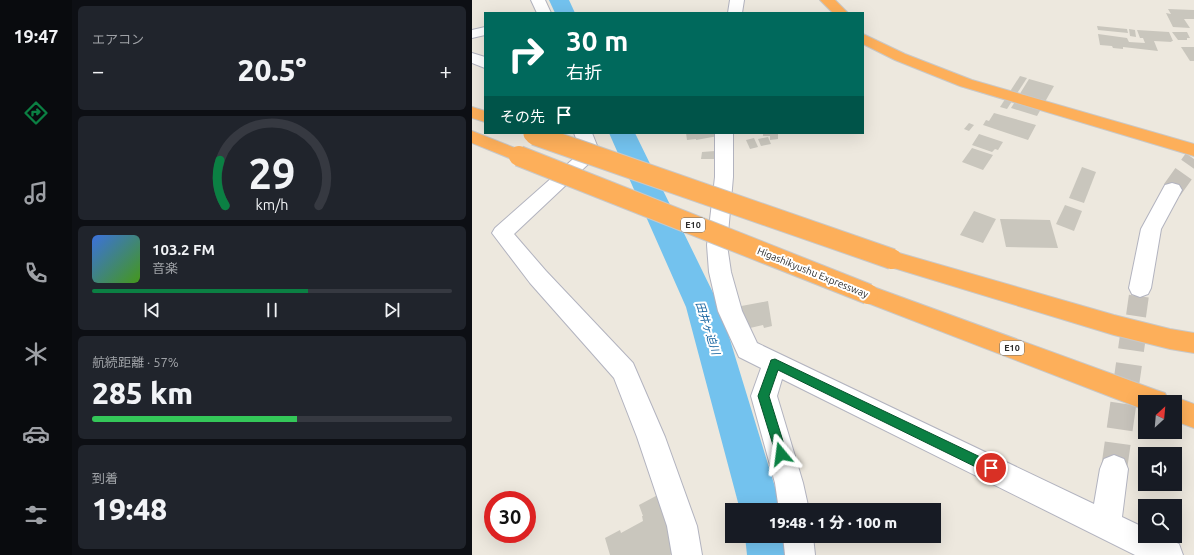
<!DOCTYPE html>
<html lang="ja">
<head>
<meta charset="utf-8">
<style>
	body { margin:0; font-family:Ubuntu,"Noto Sans JP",sans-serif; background:#20242c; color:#f1f3f6; height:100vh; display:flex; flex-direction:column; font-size:15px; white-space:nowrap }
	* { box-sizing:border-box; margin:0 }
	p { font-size:13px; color:#9ea1a6 }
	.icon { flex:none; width:22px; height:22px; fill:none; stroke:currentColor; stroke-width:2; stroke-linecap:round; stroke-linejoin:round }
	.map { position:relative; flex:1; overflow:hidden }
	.panel { display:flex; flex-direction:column; gap:6px; padding:6px; background:#0d0f14; width:400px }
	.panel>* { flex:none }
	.banner { position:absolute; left:12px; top:12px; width:380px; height:122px; border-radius:0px; box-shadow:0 4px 16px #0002; background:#00695c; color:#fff; overflow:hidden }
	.needle { width:26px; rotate:26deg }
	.fabs { position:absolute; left:666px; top:395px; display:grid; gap:8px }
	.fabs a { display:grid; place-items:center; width:44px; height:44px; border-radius:0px; background:#171b24; box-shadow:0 4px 16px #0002; font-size:20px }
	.speed { position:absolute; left:12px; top:491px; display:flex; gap:8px; font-size:20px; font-weight:700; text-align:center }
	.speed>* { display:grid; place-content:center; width:52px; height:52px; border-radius:50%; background:#171b24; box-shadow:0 4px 16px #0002; line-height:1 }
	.speed .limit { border:6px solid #d22; background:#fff; color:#111 }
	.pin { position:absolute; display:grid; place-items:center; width:34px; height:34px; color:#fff; margin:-17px; border:2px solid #fff; border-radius:50%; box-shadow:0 1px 4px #0007 }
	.me { position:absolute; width:44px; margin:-22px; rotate:344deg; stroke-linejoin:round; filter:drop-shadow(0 0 3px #0008) }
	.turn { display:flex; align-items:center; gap:14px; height:84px; padding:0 16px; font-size:18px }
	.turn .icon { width:52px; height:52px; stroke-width:2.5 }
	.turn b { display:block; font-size:28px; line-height:34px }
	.then { display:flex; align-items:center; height:38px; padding:0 16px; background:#0003; gap:8px; font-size:15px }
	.big { font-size:30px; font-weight:800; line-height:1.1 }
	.panel .widget { flex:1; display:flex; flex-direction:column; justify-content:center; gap:6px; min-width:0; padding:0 14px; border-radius:6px; background:#20242c }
	.panel .dial { align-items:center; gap:0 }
	.dial svg { height:104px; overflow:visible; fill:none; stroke:#363941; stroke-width:7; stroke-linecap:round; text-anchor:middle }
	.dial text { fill:#f1f3f6; stroke:none }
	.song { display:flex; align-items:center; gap:12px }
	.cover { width:48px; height:48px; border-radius:6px; background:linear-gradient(135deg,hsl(220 70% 55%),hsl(100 70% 35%)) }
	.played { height:4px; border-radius:2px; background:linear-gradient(90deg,#0b8043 60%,#363941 60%) }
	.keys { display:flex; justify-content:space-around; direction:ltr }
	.heat { display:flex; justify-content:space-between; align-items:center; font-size:22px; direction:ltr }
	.charge { height:6px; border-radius:3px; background:linear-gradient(90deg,#34c759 57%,#363941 0) }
	.trip { position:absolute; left:253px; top:503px; width:216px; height:40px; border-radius:0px; background:#171b24; box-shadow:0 4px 16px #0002; font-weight:800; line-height:40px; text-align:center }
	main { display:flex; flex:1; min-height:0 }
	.tab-bar { display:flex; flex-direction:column; width:72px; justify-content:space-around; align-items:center; background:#090b0e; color:#9ea1a6 }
	.tab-bar .icon { width:28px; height:28px }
	.tab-bar .current { color:#0b8043 }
	.tab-bar b { font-size:18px; color:#f1f3f6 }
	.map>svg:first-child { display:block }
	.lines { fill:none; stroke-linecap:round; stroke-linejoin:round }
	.river { fill:#73c2ee; fill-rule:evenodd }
	.building { fill:#c9c6bd }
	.minor-tunnel-far1 { stroke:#c6c2ba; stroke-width:20; stroke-dasharray:20 10; stroke-linecap:butt }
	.minor-tunnel { stroke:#c6c2ba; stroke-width:26; stroke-dasharray:26 14; stroke-linecap:butt }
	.minor-casing { stroke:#b2b3bf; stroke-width:2 }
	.highway-casing { stroke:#c8c8c8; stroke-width:2 }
	.minor { fill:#fff; fill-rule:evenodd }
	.highway { fill:#fdaf5a; fill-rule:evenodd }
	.highway-bridge-far1-casing { stroke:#c8c8c8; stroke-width:16; stroke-linecap:butt }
	.highway-bridge-casing { stroke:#c8c8c8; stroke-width:22; stroke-linecap:butt }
	.highway-bridge-far1 { stroke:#fdaf5a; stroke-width:15 }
	.highway-bridge { stroke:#fdaf5a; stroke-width:20 }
	.route { fill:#0b8043; stroke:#07532c }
	.labels { text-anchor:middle; stroke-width:4; stroke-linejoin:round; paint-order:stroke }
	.shield { fill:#fff; stroke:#6b6b6b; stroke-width:1 }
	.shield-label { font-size:9px; font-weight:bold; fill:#2c2c2c }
	.street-label { font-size:10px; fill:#2c2c2c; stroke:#fff }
	.water-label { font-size:11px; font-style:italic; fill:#0f5f9d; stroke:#fff }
</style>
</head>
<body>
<main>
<nav class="tab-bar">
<b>19:47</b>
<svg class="icon current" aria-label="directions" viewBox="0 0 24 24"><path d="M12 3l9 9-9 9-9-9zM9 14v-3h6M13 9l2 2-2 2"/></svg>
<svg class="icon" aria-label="music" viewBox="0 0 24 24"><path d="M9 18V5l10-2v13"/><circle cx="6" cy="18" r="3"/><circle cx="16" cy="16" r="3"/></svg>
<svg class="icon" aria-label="phone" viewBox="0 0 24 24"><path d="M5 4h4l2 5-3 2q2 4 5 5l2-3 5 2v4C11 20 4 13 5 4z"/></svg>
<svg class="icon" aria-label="climate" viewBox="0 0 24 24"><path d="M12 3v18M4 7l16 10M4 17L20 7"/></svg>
<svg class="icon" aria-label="car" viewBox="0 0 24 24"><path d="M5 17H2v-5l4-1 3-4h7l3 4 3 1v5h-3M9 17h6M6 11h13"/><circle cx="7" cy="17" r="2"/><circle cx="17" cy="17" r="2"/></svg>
<svg class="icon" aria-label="filters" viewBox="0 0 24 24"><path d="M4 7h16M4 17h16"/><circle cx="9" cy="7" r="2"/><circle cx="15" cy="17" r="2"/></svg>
</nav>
<section class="panel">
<div class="widget"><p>エアコン</p>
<div class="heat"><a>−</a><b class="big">20.5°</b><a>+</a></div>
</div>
<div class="widget dial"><svg viewBox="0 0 100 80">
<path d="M14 69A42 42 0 1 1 86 69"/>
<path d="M14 69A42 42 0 0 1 10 34" stroke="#0b8043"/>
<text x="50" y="56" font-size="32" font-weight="700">29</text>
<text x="50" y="72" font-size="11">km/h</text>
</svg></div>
<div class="widget">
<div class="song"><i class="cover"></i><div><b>103.2 FM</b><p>音楽</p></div></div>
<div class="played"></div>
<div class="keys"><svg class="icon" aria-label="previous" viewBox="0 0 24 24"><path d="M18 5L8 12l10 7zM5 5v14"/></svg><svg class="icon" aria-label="pause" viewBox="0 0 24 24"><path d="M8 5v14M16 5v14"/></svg><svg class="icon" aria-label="next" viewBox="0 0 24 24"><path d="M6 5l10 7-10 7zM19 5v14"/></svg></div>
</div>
<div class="widget"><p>航続距離 · 57%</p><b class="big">285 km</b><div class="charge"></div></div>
<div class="widget"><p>到着</p><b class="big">19:48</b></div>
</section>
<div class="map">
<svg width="722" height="555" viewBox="0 0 722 555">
	<rect width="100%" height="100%" fill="#ede8de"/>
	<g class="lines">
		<g class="river">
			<path d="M77,0H97L103,13H83Z"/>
			<path d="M137,133H163L248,307L310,510H268L214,307Z"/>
			<path d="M273,536H317L319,555H275Z"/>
		</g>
	</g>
	<g class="building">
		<path d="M696,9L722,10V19H712L718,28L701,27L694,13L699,14Z"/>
		<path d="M625,26L655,29L656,33L626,30Z"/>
		<path d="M657,29L663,30L664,37L658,36Z"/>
		<path d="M665,30L697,32L701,41H699L700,42L682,41L686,51L651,47V49L641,48L640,46L628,45L626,34L655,38L657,42L673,43L671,38H668Z"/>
		<path d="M700,32H715L718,38H715V40H706Z"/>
		<path d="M709,47H722V61H718Z"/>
		<path d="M548,76L555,78L535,109L528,107Z"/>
		<path d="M557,79L582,86L565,116L539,108Z"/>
		<path d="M522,113L564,125L556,140L511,125L514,120L517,121Z"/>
		<path d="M497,123L502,125L497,131L492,129Z"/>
		<path d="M214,133H246V136L224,140V139L215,140Z"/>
		<path d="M291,133H306V139L298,140V136H291Z"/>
		<path d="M507,134L531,142L526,150L523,149L520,152L500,145Z"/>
		<path d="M296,137L299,144L289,146L286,139Z"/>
		<path d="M282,138L286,147L278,149L274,140Z"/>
		<path d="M500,148L521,155L511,170L490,162Z"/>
		<path d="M243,151V159H229L230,152Z"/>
		<path d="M610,167L624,172L612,203L597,198Z"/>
		<path d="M593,205L610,211L602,231L584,224Z"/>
		<path d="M502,211L524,219L511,243L488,235Z"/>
		<path d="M528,219L578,220L586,248L534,247Z"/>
		<path d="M296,301L300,326L292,328L291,325L278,328L264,307Z"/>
		<path d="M197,489L201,553L198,555H138L133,538L148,530L149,533L171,521L170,516H171L167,505Z"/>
	</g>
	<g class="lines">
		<g class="minor-tunnel-far1">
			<path d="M700,190L722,159"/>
			<path d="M664,316L668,288"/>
		</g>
		<path class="minor-tunnel" d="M642,469L664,315"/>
		<defs>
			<g id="minor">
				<path d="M59,0H73L79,13H65Z"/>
				<path d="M258,0H272L270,13H256Z"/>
				<path d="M13,27V35L0,38V30Z"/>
				<path d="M0,53L13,57V68L0,63Z"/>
				<path d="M102,133H120L128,153L42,234L74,271L161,363L193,437L225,526L230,555H200L195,526L165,437L142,378L58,283L20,233L23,228L109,152Z"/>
				<path d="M243,133H261V177L255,245L259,272L270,311L285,343L622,504L628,469L632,459L642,455L652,459L656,469L650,517L673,528V536H690L707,544L711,555H663L310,379L305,396L331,483L337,510H307L303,483L279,396L289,368L267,357L246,311L237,272L235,245L243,177Z"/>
				<path d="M700,183L707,185L710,190L689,229L679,288L676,294L668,297L660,294L657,288L669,229L693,185Z"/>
				<path d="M311,536H341L343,555H313Z"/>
			</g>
			<g id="highway">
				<path d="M348,0H363L376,13H361Z"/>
				<path d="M391,34L433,54L500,80L722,144V156L488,86L423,60L391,44Z"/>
				<path d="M0,107L13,111V122L0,118Z"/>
				<path d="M0,131L53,152L56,156L53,160L47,162L0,143Z"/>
				<path d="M420,251L642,315L698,329L722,333V353L698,349L642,335L412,265L409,259L412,253Z"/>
				<path d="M396,285L684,390L693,393L696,399L703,397L722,404V428L703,421V402H673V410L388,300L385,294L388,288Z"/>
			</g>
		</defs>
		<use href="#minor" class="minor-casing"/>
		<use href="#highway" class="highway-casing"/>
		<use href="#minor" class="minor"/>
		<use href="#highway" class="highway"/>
		<defs>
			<path id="highway-bridge-far1" d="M59,134L66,136"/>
			<g id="highway-bridge">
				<path d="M63,135L420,259"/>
				<path d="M47,156L396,294"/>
			</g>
		</defs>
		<use href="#highway-bridge-far1" class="highway-bridge-far1-casing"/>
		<use href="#highway-bridge" class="highway-bridge-casing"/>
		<use href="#highway-bridge-far1" class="highway-bridge-far1"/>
		<use href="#highway-bridge" class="highway-bridge"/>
	</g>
	<path class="route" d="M303,359L523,464L524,468L523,472L519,474L514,472L306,370L297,396L315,454L313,458L309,459L305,458L286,396L298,363L299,360Z"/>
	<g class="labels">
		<g class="shield">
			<rect x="209" y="218" width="24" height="14" rx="3"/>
			<rect x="528" y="341" width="24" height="14" rx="3"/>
		</g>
		<g class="shield-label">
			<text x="221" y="228">E10</text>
			<text x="540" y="351">E10</text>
		</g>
		<g class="street-label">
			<text transform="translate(341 272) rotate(22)" y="4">Higashikyushu Expressway</text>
		</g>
		<g class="water-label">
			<text transform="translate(236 328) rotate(72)" y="4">田井ヶ迫川</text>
		</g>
	</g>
</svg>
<div class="fabs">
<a><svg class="needle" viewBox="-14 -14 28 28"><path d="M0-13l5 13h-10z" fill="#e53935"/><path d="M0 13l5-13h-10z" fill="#9ea1a6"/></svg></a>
<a><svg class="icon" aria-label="sound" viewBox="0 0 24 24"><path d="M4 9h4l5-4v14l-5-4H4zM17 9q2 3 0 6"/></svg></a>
<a><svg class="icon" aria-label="search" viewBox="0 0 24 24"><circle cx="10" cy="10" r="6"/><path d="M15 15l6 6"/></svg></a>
</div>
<div class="speed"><div class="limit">30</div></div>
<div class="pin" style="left:519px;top:468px;background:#d93025"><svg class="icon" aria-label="arrive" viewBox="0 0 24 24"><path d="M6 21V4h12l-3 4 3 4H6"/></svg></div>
<svg class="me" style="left:309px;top:454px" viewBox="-20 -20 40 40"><path d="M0-17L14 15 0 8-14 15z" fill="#0b8043" stroke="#fff" stroke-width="4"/></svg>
<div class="trip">19:48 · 1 分 · 100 m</div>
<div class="banner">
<div class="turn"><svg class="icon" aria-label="right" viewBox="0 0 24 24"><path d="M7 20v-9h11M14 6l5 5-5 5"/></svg><div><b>30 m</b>右折</div></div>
<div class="then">その先<svg class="icon" aria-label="arrive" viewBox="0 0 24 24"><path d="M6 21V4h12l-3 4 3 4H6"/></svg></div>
</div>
</div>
</main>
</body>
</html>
